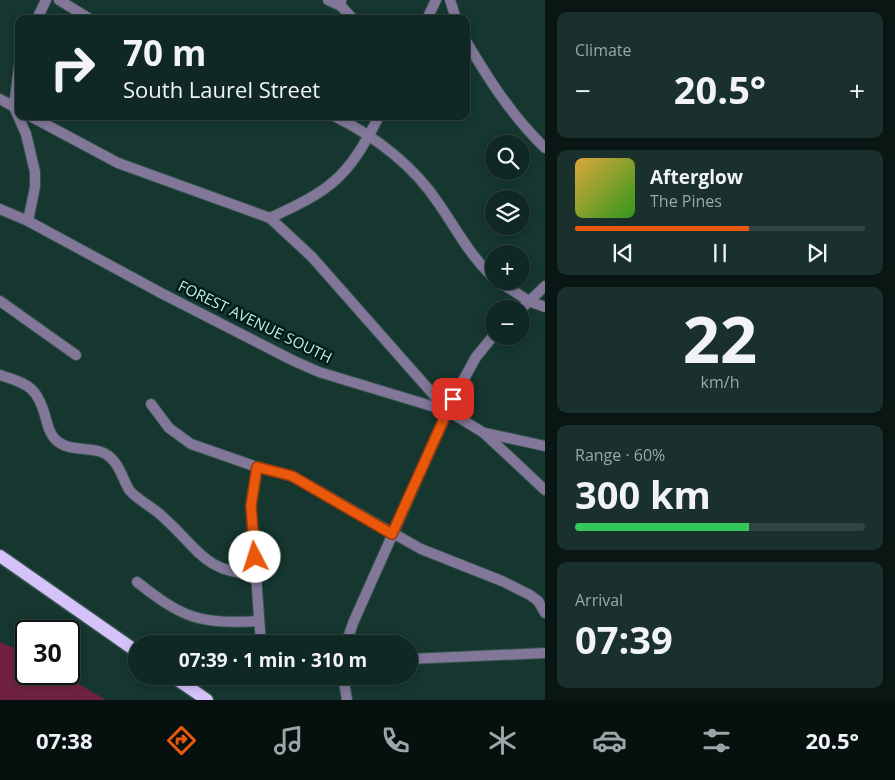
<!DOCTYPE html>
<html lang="en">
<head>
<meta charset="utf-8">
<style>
	body { margin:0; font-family:"Open Sans",sans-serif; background:#19302c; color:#f1f3f6; height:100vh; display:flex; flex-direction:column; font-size:19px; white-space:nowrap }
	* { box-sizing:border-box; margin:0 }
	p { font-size:16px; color:#9ca6a6 }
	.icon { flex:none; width:28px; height:28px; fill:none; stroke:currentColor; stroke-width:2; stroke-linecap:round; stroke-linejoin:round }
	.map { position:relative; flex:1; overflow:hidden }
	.drawer { display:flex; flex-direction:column; gap:12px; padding:12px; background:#091614; width:350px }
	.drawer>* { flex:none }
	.guide { position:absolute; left:15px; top:15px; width:455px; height:105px; border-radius:10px; box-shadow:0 2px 8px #0003,0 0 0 1px #304441; background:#102824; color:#f1f3f6; overflow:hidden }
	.buttons { position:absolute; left:485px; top:135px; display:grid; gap:10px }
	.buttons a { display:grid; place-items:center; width:45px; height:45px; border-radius:50%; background:#102824; box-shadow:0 2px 8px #0003,0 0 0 1px #304441; font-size:25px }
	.speed { position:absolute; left:15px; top:620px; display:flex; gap:10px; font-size:25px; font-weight:700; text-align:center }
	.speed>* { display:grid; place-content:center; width:65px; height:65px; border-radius:50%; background:#102824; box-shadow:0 2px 8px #0003,0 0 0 1px #304441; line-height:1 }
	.speed .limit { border:2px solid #111; border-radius:8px; background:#fff; color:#111 }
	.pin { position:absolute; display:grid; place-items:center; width:42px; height:42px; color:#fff; margin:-21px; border-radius:10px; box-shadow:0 2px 8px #0006 }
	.me { position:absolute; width:55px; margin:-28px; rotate:355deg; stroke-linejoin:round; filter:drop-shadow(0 0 4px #0008) }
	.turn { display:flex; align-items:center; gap:18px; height:105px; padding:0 25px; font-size:22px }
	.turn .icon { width:65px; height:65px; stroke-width:2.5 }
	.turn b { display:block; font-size:35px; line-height:42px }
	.big { font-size:38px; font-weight:700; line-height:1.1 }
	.drawer .card { flex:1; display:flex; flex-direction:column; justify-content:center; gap:8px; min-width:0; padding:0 18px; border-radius:10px; background:#19302c }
	.drawer .dial { align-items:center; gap:0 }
	.dial b { font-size:65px; line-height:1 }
	.song { display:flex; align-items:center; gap:15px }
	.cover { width:60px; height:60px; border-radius:8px; background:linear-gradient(135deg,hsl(40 70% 55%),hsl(110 70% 35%)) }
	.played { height:5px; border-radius:2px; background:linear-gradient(90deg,#ea580c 60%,#304441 60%) }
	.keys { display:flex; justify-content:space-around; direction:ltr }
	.heat { display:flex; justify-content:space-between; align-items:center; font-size:28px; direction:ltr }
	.charge { height:8px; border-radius:4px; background:linear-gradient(90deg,#34c759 60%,#304441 0) }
	.trip { position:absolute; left:128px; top:635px; width:290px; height:50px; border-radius:25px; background:#102824; box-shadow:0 2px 8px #0003,0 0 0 1px #304441; font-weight:700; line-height:50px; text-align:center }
	.tab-bar { display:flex; height:80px; justify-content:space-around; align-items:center; background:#06100e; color:#9ca6a6 }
	.tab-bar .icon { width:35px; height:35px }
	.tab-bar .current { color:#ea580c }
	.tab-bar b { font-size:22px; color:#f1f3f6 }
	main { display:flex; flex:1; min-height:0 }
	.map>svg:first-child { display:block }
	.water { fill:#702141 }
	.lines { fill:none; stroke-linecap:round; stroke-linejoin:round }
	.street-casing { stroke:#31534c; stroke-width:12 }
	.primary-casing { stroke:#31534c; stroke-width:15 }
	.street { stroke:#827799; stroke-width:10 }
	.primary { stroke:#d4c2f9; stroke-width:12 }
	.route-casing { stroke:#983908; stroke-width:12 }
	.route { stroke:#ea580c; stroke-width:9 }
	.labels { text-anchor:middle; stroke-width:5; stroke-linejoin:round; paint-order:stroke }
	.street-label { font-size:15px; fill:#c0ede2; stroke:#001d18 }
</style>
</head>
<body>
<main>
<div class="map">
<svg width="545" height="700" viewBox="0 0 545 700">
	<rect width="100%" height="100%" fill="#163630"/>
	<path class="water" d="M0,642L26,653V674H61L106,700H0Z"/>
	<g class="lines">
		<defs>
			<g id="street">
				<path d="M59,0L90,19"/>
				<path d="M328,0L341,6"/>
				<path d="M341,0V6L353,19"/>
				<path d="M450,0L456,19"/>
				<path d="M37,19L46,0"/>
				<path d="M427,19L436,0"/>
				<path d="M466,41C489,80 512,116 545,148"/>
				<path d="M19,66L14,107L26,134L35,172V187L28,221"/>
				<path d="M0,99L18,109"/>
				<path d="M30,116L118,163L270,218L312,257L447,410"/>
				<path d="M334,116C375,136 414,166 439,204C457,230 470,256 494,278"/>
				<path d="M0,209L28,221L161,293L294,361L319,372L448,411L484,433L545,490"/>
				<path d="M270,218C331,190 348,178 379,116"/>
				<path d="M498,281L529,301L545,307"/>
				<path d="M0,301L76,355"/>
				<path d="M521,309L545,286"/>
				<path d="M0,375C29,384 38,388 46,419C48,426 49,433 55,439C70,455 96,443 111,458C121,467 123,481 130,491C139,501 153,507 163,517C198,548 204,573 256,574"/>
				<path d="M151,404L169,428L191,444L257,467L292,476L421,549L502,581L530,595L538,601L545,613"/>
				<path d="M485,433L545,446"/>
				<path d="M257,467L251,506L261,644"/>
				<path d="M137,582C184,619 199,624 259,621"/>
				<path d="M346,644L353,623L453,399L476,357L494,335"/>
				<path d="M409,659L545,653"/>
				<path d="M343,676L347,700"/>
			</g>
			<g id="primary">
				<path d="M0,556L136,651"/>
				<path d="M172,676L207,700"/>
			</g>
		</defs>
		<use href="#street" class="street-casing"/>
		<use href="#primary" class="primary-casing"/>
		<use href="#street" class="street"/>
		<use href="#primary" class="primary"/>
	</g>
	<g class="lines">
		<defs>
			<path id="route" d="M255,557L251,506L257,467L292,476L392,534L453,399"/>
		</defs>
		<use href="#route" class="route-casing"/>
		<use href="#route" class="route"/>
	</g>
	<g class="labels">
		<g class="street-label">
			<text transform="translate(255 322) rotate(26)" y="5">FOREST AVENUE SOUTH</text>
		</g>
	</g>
</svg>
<div class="buttons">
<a><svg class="icon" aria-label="search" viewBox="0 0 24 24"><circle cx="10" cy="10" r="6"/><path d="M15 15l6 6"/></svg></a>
<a><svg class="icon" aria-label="layers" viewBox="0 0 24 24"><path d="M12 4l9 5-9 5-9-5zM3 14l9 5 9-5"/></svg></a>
<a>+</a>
<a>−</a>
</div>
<div class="speed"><div class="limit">30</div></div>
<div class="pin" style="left:453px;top:399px;background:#d93025"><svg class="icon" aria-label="arrive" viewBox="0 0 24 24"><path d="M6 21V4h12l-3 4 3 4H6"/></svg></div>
<svg class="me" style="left:255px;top:557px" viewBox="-20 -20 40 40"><circle r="19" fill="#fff"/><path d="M0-13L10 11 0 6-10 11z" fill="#ea580c"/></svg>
<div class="trip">07:39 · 1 min · 310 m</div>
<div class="guide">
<div class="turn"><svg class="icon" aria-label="right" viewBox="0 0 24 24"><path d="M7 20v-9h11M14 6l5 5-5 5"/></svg><div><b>70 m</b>South Laurel Street</div></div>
</div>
</div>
<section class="drawer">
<div class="card"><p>Climate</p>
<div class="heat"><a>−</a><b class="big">20.5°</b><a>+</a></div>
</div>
<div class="card">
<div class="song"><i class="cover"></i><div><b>Afterglow</b><p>The Pines</p></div></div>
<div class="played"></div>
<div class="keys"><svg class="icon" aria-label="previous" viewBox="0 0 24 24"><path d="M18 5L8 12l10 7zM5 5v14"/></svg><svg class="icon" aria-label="pause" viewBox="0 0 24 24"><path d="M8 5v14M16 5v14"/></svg><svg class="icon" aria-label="next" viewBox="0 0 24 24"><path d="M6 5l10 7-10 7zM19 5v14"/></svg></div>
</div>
<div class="card dial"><b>22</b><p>km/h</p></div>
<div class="card"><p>Range · 60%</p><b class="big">300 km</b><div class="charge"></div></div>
<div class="card"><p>Arrival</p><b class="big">07:39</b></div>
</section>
</main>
<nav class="tab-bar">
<b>07:38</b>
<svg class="icon current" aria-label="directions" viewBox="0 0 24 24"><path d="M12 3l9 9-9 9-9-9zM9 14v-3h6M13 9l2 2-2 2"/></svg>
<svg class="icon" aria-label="music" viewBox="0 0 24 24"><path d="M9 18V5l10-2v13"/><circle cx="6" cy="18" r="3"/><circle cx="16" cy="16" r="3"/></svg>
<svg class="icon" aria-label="phone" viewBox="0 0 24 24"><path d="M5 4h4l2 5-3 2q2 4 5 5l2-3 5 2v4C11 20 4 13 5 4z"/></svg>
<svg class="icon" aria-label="climate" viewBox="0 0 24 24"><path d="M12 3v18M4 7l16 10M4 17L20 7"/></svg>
<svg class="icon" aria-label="car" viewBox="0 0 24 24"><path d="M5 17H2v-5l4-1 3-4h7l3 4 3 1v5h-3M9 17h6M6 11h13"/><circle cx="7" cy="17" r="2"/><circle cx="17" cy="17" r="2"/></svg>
<svg class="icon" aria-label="filters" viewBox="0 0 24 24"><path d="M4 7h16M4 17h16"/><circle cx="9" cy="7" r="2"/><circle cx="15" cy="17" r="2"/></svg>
<b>20.5°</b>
</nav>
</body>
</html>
